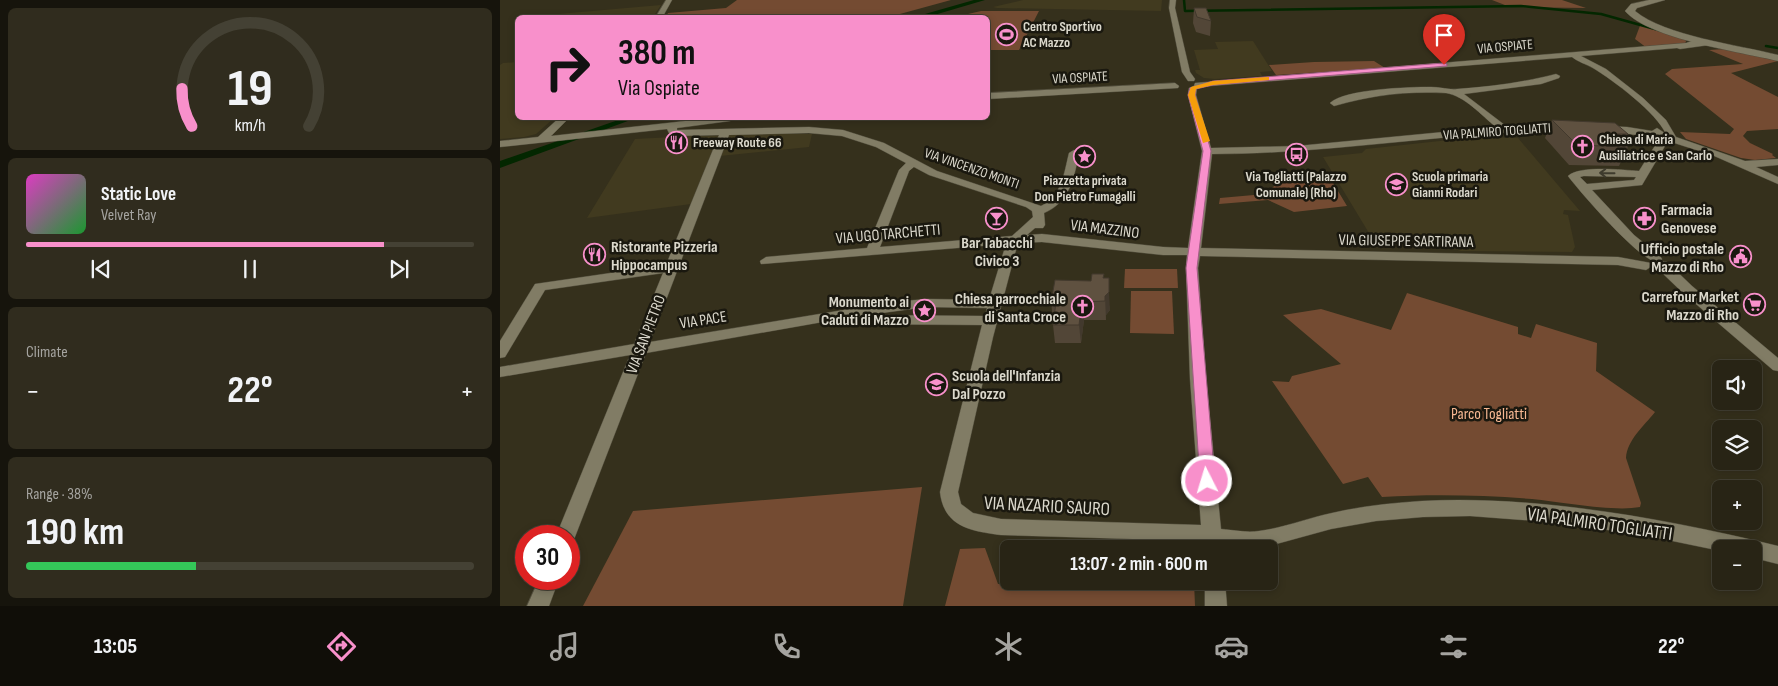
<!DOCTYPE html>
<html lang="en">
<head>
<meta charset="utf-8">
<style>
	body { margin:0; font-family:"Sofia Sans Condensed",sans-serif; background:#302c1e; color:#f1f3f6; height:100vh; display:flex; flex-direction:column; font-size:19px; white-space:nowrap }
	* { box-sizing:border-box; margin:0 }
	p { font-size:16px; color:#a5a4a0 }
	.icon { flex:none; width:28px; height:28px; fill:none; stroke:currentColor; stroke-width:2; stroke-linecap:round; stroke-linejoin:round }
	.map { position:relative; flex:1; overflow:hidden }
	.drawer { display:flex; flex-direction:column; gap:8px; padding:8px; background:#16140c; width:500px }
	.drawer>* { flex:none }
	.guide { position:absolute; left:15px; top:15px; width:475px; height:105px; border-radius:8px; box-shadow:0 2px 8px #0003,0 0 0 1px #444134; background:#f890cb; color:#111; overflow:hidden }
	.controls { position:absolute; left:1212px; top:360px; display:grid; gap:10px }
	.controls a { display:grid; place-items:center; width:50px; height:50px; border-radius:8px; background:#282415; box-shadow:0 2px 8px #0003,0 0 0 1px #444134; font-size:25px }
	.speed { position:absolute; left:15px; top:525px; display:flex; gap:10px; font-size:25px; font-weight:700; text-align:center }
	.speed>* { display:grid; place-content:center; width:65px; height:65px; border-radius:50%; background:#282415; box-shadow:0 2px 8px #0003,0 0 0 1px #444134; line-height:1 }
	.speed .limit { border:8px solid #d22; background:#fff; color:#111 }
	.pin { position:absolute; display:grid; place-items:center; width:42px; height:42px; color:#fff; margin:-51px -21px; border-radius:50% 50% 50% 0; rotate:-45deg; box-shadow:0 0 5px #0007 }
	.pin .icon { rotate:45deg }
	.me { position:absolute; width:55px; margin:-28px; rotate:355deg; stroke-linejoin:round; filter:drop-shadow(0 0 4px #0008) }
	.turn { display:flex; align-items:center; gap:18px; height:105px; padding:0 20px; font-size:22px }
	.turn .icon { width:65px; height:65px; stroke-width:2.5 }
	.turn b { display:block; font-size:35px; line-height:42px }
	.big { font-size:38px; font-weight:700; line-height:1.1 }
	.drawer .card { flex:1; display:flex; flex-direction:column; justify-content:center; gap:8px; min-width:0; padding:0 18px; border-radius:8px; background:#302c1e }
	.drawer .dial { align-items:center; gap:0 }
	.dial svg { height:130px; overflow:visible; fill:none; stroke:#444134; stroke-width:7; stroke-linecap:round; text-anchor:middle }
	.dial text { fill:#f1f3f6; stroke:none }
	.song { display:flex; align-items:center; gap:15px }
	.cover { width:60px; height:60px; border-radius:8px; background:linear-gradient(135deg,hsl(310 70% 55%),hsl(130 70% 35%)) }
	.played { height:5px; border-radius:2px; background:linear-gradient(90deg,#f890cb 80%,#444134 80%) }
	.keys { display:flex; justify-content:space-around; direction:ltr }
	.heat { display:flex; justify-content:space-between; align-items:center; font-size:28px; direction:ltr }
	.charge { height:8px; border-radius:4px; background:linear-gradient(90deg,#34c759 38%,#444134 0) }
	.trip { position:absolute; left:500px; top:540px; width:278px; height:50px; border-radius:8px; background:#282415; box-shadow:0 2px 8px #0003,0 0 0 1px #444134; font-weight:700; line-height:50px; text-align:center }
	.tab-bar { display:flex; height:80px; justify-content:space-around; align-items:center; background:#100e08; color:#a5a4a0 }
	.tab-bar .icon { width:35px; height:35px }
	.tab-bar .on { color:#f890cb }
	.tab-bar b { font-size:22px; color:#f1f3f6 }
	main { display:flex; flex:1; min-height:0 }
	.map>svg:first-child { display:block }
	.built { fill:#413a1f }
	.green { fill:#744b32 }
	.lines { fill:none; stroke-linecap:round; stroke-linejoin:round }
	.stream { stroke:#032700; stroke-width:2.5 }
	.canal { fill:#032700; fill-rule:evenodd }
	.street-casing { stroke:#524e3d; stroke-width:1 }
	.secondary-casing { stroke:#524e3d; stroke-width:1 }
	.street { fill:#817c65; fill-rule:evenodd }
	.secondary { fill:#817c65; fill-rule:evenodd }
	.wall { fill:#524637 }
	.shaded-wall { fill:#42392d }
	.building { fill:#5f5140; stroke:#42392d }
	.oneway { stroke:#3e3b2d }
	.route { fill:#f890cb; stroke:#a15e84 }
	.slow { fill:#f59e0b }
	.labels { text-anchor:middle; stroke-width:5; stroke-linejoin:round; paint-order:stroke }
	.far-poi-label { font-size:14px; font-weight:bold; fill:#dbd8cc; stroke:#1a180f; text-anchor:start }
	.far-street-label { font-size:14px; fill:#dbd8cc; stroke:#1a180f }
	.poi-label { font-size:16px; font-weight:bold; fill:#dbd8cc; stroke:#1a180f; text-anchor:end }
	.street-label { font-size:16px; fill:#dbd8cc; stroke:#1a180f }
	.park-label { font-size:16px; fill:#f8b892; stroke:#1a180f }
	.near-street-label { font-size:19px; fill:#dbd8cc; stroke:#1a180f }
</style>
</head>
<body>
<main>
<section class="drawer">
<div class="card dial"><svg viewBox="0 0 100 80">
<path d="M14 69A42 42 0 1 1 86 69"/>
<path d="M14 69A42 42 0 0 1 8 46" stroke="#f890cb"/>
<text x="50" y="56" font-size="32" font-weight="700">19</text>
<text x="50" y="72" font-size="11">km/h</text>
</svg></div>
<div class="card">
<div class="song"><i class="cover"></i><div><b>Static Love</b><p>Velvet Ray</p></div></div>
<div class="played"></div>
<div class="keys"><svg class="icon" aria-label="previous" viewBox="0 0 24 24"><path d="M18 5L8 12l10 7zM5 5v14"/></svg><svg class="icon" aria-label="pause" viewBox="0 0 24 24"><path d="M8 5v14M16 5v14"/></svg><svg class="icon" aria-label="next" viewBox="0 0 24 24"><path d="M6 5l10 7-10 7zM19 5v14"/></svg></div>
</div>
<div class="card"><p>Climate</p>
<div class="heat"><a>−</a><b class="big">22°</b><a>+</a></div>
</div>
<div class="card"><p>Range · 38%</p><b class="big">190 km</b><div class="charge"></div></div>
</section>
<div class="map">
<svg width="1278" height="606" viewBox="0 0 1278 606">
	<rect width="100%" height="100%" fill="#35301c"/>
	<g class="built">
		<path d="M523,0H662L661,11L497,8L493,7Z"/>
		<path d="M161,5L153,17H54L58,14Z"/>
		<path d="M753,41L772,71L760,72L762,76L715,79L704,78L696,73L695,70H700L694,50L718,49L715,42Z"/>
		<path d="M17,62L18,118H54L36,134L24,137L0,139V65L3,63Z"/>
		<path d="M230,134H312L309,147L210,157L191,204L87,218L135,139Z"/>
		<path d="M977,137L1018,138L1080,211L1064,210L1063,214L1068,215L1075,247L1072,252L961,251L936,244L875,243L823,157L862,153L866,149Z"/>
	</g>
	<g class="green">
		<path d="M237,0H451L389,17H166L168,13L226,8Z"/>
		<path d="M992,0H1062L1086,8L1010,7Z"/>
		<path d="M481,11H539L519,50H488V18L455,17Z"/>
		<path d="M1141,23L1185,38L1186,41L1185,44L1147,48L1135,39Z"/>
		<path d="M1224,49L1278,61L1231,73L1278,97V129L1247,131L1243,136L1250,143L1273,154L1272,155L1276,158L1255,160L1241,158L1186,139L1180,132L1230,134L1234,129L1165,74L1172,69L1243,64L1209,50Z"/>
		<path d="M874,61L885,68L776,75L769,65L814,62Z"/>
		<path d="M829,176L847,206L794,212L768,200L719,204L720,198L765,194L781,180Z"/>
		<path d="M625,269H677L678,288H624Z"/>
		<path d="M631,291H672L674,334L630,333Z"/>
		<path d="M907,293L1018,327V334L1031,338L1036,324L1097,343L1096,371L1155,412C1144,426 1127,440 1126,458L1141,503L1140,507C1114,512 1061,502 1032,499C982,495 932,494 882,497L868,477L843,484L772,381L789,382L792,376L841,364L783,315L821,309L891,330Z"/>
		<path d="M422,487L403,606H83L133,511Z"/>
		<path d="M485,548L498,584L641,588L645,581H694L695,606H445L460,549Z"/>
	</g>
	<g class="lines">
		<g class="stream">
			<path d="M684,0L685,11L1021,6L1101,14L1162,31"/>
			<path d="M1266,46L1278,48"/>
		</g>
		<g class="canal">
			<path d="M474,0H485L424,18H411Z"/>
			<path d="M124,118H136L0,168V161Z"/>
		</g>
		<defs>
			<g id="street">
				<path d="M166,0H172L162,18H155Z"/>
				<path d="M670,0H676L675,8L690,72L695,79L694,81H688L682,72L669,8Z"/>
				<path d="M1198,39L1208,40L1213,43L1209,45L1180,49L1177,48L1081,56L1106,69L1143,98L1166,120L1176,137L1245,161L1278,159V165L1256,167L1278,177V184L1212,155L1168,141L1142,185L1092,190L1134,235L1160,256L1162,259L1161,261L1167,262L1192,286L1278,358V371L1273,370L1182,292L1157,268L1156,265L1157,262C1140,261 1080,192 1068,176C1080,165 1122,170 1139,171L1158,141L1156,138L1150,137L1101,130V126L1127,127L1152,131L1157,128L1166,134C1157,113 1113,80 1093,68C1086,64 1078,62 1072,57L697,87L696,95L711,148L797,146L996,127C981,115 965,96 946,93C905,91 873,95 834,106L830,103C845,89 909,87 931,87C940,87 949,90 957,89C990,87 1025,82 1056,74L1060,76L1059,78L1041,84L964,94L1006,126L1068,124L1073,127L1068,130C949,132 831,154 712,154L701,248L1118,257L1151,263L1152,266L1146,270L1118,265L700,256L698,268L706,379L721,529C733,530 747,533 759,531C783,528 808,518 832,513C862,506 892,503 922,501C1037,495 1167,519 1278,546V564L1254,558V549H1221V551L1158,538L1064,523L970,516L923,517L876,521L831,529L758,549L723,546V549H703V542L699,541L501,535C471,531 444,527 440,492L482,325L357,324L352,322L351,317L146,353L73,542L69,544V536H56L130,355L0,377V367L134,344L163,273L45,290L5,357L0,358V341L35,284L166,265L219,135L177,136L169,133L167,129L0,147V141L38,137L59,118H69L51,136L212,118H235L230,121L177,128V130L309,127L343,130L384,143L437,171L541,206C562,196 564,173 569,153L574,150L579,153C574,178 570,202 544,213L545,225L543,228H535L527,235L542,234L663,247L688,248L702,151L688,95L689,88L694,86L695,83L1186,43ZM309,133L342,136L376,147L406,163L399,170L367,248L266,257L260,261L261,264L506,244L489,300L427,299L392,302L150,342L229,135ZM414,167L429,175L526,207L532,211L533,217L512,236L380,247L409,171ZM1084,176L1136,177L1134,180L1087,184L1080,177ZM542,242L663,255H687L686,268L690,379L701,525L501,519L473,513L461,504L458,492L493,337L517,246L519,243ZM427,307L487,308L485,316L367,315Z"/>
				<path d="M675,83L679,86L678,88L488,99V93Z"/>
				<path d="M39,579H59L49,606H27Z"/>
				<path d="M705,581H725L727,606H705Z"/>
			</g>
			<path id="secondary" d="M1149,0H1165L1137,8L1135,11C1165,36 1239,45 1278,55V61C1241,52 1149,39 1125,11L1131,4Z"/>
		</defs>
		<use href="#street" class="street-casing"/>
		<use href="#secondary" class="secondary-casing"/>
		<use href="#street" class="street"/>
		<use href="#secondary" class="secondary"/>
	</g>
	<g class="wall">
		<path d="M694,8L711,21L710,36L696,32L693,23Z"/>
		<path d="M1052,120L1128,134L1124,143L1128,147L1119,166L1069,165L1045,138Z"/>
		<path d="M604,278L610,310L606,315V320H584L581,343H555L553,325L554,320H553L551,302L591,281Z"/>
	</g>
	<g class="shaded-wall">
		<path d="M609,292L610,310L606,315V320L605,296Z"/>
		<path d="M582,302L584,320L581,343L579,325Z"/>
	</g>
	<g class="building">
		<path d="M694,8H706L711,21L697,17Z"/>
		<path d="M1052,120L1115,123L1128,134H1114L1128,147L1077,145Z"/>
		<path d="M592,274H604L603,278H609V292L605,296V301L582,302L579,325H553L556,302H551L555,280L591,281Z"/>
	</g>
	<defs><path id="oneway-shaft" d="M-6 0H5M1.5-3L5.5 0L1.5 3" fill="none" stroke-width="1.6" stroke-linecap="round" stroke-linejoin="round" transform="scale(1.25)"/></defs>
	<use class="oneway" href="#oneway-shaft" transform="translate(1107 173) rotate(-179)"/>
	<path class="route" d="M944,63L947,64V66L713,85L696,89L695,95L711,151L697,268L715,481L713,486L707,487L702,486L700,481L686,268L703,151L688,95L690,88L713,81Z"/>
	<path class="slow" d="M767,77H769V80L713,85L696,89L695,95L710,141L703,143L688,95L691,87L713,81Z"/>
	<defs>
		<symbol id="stadium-ring" viewBox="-11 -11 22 22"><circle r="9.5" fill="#1a180f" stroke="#f890cb" stroke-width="1.5"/><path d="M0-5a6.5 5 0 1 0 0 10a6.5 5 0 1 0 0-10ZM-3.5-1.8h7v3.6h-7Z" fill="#f890cb"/></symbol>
		<symbol id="restaurant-ring" viewBox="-11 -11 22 22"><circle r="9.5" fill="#1a180f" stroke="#f890cb" stroke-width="1.5"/><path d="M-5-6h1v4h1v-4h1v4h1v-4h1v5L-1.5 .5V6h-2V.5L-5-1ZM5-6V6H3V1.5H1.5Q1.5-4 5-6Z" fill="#f890cb"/></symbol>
		<symbol id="church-ring" viewBox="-11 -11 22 22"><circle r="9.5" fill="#1a180f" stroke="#f890cb" stroke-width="1.5"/><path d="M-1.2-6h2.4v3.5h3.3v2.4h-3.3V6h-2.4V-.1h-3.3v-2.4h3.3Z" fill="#f890cb"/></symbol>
		<symbol id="bus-ring" viewBox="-11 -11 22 22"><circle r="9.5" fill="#1a180f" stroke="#f890cb" stroke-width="1.5"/><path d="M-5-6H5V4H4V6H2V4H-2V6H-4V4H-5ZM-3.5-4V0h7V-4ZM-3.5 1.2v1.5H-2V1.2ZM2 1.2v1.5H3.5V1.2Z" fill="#f890cb"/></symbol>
		<symbol id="sight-ring" viewBox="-11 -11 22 22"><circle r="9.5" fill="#1a180f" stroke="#f890cb" stroke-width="1.5"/><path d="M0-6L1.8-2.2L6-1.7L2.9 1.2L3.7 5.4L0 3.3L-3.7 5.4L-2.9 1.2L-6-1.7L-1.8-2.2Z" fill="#f890cb"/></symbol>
		<symbol id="school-ring" viewBox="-11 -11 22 22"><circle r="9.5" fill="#1a180f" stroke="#f890cb" stroke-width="1.5"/><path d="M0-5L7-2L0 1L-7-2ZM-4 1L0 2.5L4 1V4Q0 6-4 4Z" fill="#f890cb"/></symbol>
		<symbol id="bar-ring" viewBox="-11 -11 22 22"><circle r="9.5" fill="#1a180f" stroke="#f890cb" stroke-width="1.5"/><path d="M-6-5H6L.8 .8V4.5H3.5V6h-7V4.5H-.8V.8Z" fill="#f890cb"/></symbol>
		<symbol id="pharmacy-ring" viewBox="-11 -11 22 22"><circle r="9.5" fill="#1a180f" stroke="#f890cb" stroke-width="1.5"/><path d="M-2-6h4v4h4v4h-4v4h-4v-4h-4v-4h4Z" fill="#f890cb"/></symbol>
		<symbol id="civic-ring" viewBox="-11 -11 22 22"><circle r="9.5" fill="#1a180f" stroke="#f890cb" stroke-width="1.5"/><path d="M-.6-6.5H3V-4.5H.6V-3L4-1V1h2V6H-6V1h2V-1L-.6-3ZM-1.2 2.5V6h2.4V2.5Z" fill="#f890cb"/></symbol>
		<symbol id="supermarket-ring" viewBox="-11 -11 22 22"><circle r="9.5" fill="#1a180f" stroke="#f890cb" stroke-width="1.5"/><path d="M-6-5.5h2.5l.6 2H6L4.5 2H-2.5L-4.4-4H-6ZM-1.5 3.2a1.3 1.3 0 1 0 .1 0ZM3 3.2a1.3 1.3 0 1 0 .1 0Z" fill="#f890cb"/></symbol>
	</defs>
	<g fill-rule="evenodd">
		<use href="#stadium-ring" x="494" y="22" width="25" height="25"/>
		<use href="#restaurant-ring" x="164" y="130" width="25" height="25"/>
		<use href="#church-ring" x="1070" y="134" width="25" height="25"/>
		<use href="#bus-ring" x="784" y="142" width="25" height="25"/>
		<use href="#sight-ring" x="572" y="144" width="25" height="25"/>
		<use href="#school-ring" x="884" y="172" width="25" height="25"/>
		<use href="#bar-ring" x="484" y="206" width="25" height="25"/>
		<use href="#pharmacy-ring" x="1132" y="206" width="25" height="25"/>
		<use href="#restaurant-ring" x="82" y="242" width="25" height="25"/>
		<use href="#civic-ring" x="1228" y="244" width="25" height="25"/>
		<use href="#supermarket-ring" x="1242" y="292" width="25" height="25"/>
		<use href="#church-ring" x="570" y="294" width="25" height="25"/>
		<use href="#sight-ring" x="412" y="298" width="25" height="25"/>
		<use href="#school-ring" x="424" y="372" width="25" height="25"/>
	</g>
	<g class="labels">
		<g class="far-poi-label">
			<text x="523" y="31">Centro Sportivo<tspan x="523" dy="16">AC Mazzo</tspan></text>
			<text x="1099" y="144">Chiesa di Maria<tspan x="1099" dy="16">Ausiliatrice e San Carlo</tspan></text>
			<text x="193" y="147">Freeway Route 66</text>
			<text x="796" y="181" text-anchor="middle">Via Togliatti (Palazzo<tspan x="796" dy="16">Comunale) (Rho)</tspan></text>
			<text x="912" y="181">Scuola primaria<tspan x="912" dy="16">Gianni Rodari</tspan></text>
			<text x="585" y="185" text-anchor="middle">Piazzetta privata<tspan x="585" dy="16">Don Pietro Fumagalli</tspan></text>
		</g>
		<g class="far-street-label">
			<text transform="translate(1005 46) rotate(-5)" y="5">VIA OSPIATE</text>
			<text transform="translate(580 77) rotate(-3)" y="5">VIA OSPIATE</text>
			<text transform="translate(997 131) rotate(-4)" y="5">VIA PALMIRO TOGLIATTI</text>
			<text transform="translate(472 168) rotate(19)" y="5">VIA VINCENZO MONTI</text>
		</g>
		<g class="poi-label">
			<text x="1161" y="215" text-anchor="start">Farmacia<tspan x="1161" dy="18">Genovese</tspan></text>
			<text x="497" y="248" text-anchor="middle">Bar Tabacchi<tspan x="497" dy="18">Civico 3</tspan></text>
			<text x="111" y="252" text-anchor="start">Ristorante Pizzeria<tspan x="111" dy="18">Hippocampus</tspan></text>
			<text x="1224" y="254">Ufficio postale<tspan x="1224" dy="18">Mazzo di Rho</tspan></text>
			<text x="1239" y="302">Carrefour Market<tspan x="1239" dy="18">Mazzo di Rho</tspan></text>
			<text x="566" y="304">Chiesa parrocchiale<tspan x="566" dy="18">di Santa Croce</tspan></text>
			<text x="409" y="307">Monumento ai<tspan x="409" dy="18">Caduti di Mazzo</tspan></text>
			<text x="452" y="381" text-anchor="start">Scuola dell'Infanzia<tspan x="452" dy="18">Dal Pozzo</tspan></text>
		</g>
		<g class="street-label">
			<text transform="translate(605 228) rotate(7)" y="6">VIA MAZZINO</text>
			<text transform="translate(388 233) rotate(-5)" y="6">VIA UGO TARCHETTI</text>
			<text transform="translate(906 240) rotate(1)" y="6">VIA GIUSEPPE SARTIRANA</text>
			<text transform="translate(203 319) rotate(-9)" y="6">VIA PACE</text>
			<text transform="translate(145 334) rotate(-69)" y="6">VIA SAN PIETRO</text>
		</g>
		<g class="park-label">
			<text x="989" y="419">Parco Togliatti</text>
		</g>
		<g class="near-street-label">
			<text transform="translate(547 505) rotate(3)" y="7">VIA NAZARIO SAURO</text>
			<text transform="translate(1100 523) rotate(8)" y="7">VIA PALMIRO TOGLIATTI</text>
		</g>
	</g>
</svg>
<div class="controls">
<a><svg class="icon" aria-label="sound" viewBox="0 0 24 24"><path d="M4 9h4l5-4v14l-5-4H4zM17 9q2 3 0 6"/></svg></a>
<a><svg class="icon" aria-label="layers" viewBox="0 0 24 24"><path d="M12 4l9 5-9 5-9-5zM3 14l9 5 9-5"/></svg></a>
<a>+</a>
<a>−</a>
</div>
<div class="speed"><div class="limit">30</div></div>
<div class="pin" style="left:944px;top:65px;background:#d93025"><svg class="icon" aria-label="arrive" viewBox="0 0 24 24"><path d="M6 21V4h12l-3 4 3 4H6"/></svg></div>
<svg class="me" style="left:707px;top:481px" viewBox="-20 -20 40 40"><circle r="17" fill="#f890cb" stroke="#fff" stroke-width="3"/><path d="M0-11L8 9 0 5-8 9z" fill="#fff"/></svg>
<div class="trip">13:07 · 2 min · 600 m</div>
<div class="guide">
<div class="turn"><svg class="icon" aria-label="right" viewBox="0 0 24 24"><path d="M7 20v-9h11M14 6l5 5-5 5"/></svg><div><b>380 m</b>Via Ospiate</div></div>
</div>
</div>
</main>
<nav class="tab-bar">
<b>13:05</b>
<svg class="icon on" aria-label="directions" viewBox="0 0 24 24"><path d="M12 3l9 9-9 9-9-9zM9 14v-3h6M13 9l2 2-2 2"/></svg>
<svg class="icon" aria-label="music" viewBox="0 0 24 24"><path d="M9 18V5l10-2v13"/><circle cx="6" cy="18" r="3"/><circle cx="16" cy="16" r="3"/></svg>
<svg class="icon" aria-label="phone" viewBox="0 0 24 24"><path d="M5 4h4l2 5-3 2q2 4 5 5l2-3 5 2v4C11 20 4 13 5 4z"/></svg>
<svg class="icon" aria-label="climate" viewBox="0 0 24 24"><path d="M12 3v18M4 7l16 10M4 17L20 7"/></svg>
<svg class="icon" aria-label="car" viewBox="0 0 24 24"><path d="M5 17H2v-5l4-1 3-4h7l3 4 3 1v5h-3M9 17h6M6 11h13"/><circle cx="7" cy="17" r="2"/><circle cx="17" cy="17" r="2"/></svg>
<svg class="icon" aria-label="filters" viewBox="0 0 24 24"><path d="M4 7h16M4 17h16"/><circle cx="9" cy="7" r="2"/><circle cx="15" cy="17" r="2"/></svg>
<b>22°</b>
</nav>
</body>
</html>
